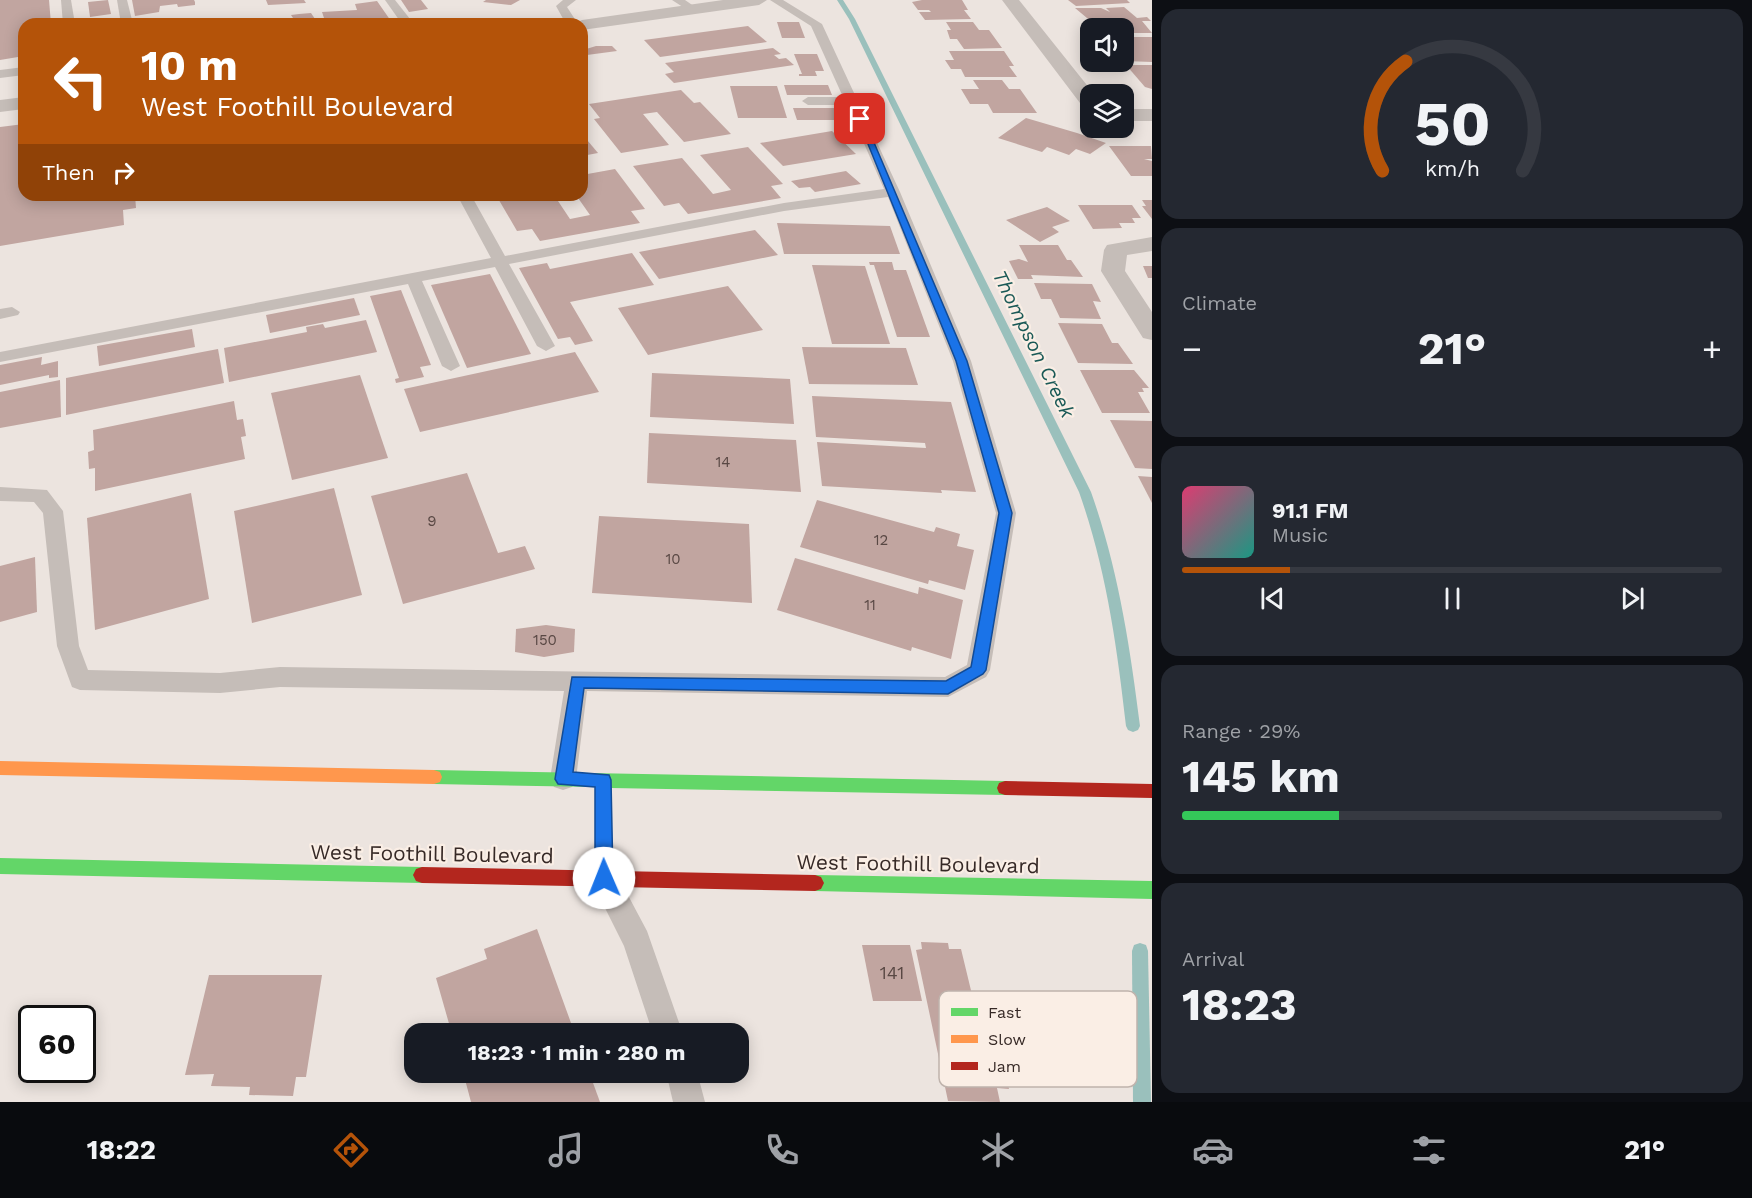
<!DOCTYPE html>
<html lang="en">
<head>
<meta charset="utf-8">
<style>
	body { margin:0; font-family:"Work Sans",sans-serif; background:#242831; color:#f1f3f6; height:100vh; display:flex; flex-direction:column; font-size:22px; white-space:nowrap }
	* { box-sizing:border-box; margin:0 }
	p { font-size:20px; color:#9ea1a6 }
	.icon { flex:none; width:33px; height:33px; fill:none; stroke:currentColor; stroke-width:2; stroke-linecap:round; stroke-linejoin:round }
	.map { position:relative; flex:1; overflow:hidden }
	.panel { display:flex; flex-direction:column; gap:9px; padding:9px; background:#0d0f14; width:600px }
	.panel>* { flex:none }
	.hud { position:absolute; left:18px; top:18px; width:570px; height:183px; border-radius:18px; box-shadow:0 3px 15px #0003; background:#b45309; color:#fff; overflow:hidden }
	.tools { position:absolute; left:1080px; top:18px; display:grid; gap:12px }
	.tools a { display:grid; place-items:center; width:54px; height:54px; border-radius:12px; background:#171b24; box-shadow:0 3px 15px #0003; font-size:30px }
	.speed { position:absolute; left:18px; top:1005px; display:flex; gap:12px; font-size:30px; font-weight:700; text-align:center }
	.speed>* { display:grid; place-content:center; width:78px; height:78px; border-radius:50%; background:#171b24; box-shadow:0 3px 15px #0003; line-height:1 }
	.speed .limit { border:3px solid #111; border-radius:9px; background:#fff; color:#111 }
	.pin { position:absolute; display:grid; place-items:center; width:51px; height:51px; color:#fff; margin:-26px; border-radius:12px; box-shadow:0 3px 9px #0006 }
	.me { position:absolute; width:66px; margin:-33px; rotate:359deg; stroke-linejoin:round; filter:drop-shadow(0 0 4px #0008) }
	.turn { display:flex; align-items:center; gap:21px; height:126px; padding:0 24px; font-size:27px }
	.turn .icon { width:78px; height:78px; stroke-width:2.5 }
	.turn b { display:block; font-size:42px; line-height:51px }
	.then { display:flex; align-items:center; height:57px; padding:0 24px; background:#0003; gap:12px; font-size:22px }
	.big { font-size:45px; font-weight:700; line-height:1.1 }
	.panel .card { flex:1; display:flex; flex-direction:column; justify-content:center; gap:9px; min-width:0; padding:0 21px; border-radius:18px; background:#242831 }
	.panel .dial { align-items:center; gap:0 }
	.dial svg { height:156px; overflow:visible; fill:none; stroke:#363941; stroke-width:7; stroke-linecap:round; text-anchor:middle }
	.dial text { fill:#f1f3f6; stroke:none }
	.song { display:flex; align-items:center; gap:18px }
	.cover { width:72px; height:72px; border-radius:9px; background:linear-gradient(135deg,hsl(340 70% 55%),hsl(170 70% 35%)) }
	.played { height:6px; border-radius:3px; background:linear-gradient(90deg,#b45309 20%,#363941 20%) }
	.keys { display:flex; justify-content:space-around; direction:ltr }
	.heat { display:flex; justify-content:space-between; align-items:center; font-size:33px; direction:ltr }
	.charge { height:9px; border-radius:4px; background:linear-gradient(90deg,#34c759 29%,#363941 0) }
	.trip { position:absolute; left:404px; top:1023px; width:345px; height:60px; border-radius:18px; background:#171b24; box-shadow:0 3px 15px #0003; font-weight:700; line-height:60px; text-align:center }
	.dock { display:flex; height:96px; justify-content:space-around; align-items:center; background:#090b0e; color:#9ea1a6 }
	.dock .icon { width:42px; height:42px }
	.dock .on { color:#b45309 }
	.dock b { font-size:27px; color:#f1f3f6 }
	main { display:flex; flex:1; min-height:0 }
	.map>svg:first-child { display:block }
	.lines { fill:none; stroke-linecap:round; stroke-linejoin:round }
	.stream { fill:#9ac0bc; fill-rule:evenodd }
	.building { fill:#c1a5a0 }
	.lane { fill:#c5bdb8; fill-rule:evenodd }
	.street { fill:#c5bdb8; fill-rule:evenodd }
	.fast { fill:#63d668; fill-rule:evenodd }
	.slow { fill:#ff974d; fill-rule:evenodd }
	.jam { fill:#b3261e; fill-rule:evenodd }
	.route { fill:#1a73e8; stroke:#114b97; stroke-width:1.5 }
	.labels { text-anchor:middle; stroke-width:4.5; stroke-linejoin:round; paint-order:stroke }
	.number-label { font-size:15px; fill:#594844 }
	.near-number-label { font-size:18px; fill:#594844 }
	.water-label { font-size:20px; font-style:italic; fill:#1a5956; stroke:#faeee5 }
	.near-street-label { font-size:21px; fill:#362926; stroke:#faeee5 }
	.key { fill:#faeee5; stroke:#bfb3ac; stroke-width:1.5 }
	.key-label { font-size:16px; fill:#362926 }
</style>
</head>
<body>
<main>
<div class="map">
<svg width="1152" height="1102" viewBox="0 0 1152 1102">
	<rect width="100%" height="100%" fill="#ece4df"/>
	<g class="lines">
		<g class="stream">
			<path d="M837,0H843L855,19L1091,492C1118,568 1130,646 1140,726L1138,730L1133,732L1128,730L1126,726C1117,646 1106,568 1079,492L849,19Z"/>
			<path d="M1140,943L1146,945L1148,951L1151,1102H1133L1132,951L1134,945Z"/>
		</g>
	</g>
	<g class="building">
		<path d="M0,0H49L51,24H24V56L0,60Z"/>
		<path d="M108,0L111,14L90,17L88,2Z"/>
		<path d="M132,0H194L195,2V5L178,7L177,4L160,6L159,12L135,16Z"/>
		<path d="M266,0H304L306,3L268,5Z"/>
		<path d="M401,0H421L428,9L409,12Z"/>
		<path d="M486,0H520L511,5L483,2Z"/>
		<path d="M922,0H962L968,10H964L971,19L925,20L919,12H931L929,10H918L912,2Z"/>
		<path d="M1068,0H1127L1130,3L1076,6Z"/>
		<path d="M377,1L393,24H261L293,18L291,15L299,14L311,13L315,19L324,18L322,12L357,10L355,4Z"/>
		<path d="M1124,7L1137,18L1147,17L1151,21H1142L1152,33H1124V28H1099L1075,8H1101L1110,12L1106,8Z"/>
		<path d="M777,22H799L805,38H782Z"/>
		<path d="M946,22H973L979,30H989L1002,48L964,49L957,39H950L947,30H951Z"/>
		<path d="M748,26L767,42L660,57L644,40Z"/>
		<path d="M1124,37H1152V62L1125,61Z"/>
		<path d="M596,46H612L617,51L587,55L583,50Z"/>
		<path d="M773,48L781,54L774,55L779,59L786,58L794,65L674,83L665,74L674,72L665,63Z"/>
		<path d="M949,51H1004L1014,66H1009L1017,77H965L961,69H951L945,60H954Z"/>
		<path d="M794,54H817L824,71H815L817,76H799V74H802Z"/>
		<path d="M1126,65H1152V89L1145,87Z"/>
		<path d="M973,80H1002L1009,89H1020L1037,113H993L988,104H970L961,89H979Z"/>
		<path d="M784,85H828L832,95H787Z"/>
		<path d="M730,86H777L787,118H738Z"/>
		<path d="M681,90L694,103L700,102L731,134L684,142L657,112L643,114L669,145L621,153L594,119L600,118L589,104Z"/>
		<path d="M793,108H837L841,120H797Z"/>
		<path d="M1026,118L1077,133L1106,143L1090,154L1076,149L1069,155L1047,147L1042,152L998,138Z"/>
		<path d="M24,124V195H135L136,208L123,210L124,225L0,246V127Z"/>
		<path d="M832,131L856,154L783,166L760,143Z"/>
		<path d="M582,134L598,153L582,156Z"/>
		<path d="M1109,146H1151L1152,159H1144L1152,161V176H1131Z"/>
		<path d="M748,147L783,184L771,186L781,198L688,214L679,203L664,206L633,166L682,158L713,194L731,190L700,155Z"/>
		<path d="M615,169L645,209L631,211L640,223L540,241L532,229L517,231L496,195H554L570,219L590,215L576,195H582V175Z"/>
		<path d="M846,171L861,184L815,192L810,187L799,188L791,181Z"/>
		<path d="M1142,200H1152V219L1142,206H1146Z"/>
		<path d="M1078,205H1132L1141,218H1132L1135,223H1119L1122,228L1093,229Z"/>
		<path d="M1047,207L1070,221L1052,227L1059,232L1040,242L1006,220Z"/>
		<path d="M777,223L890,226L900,254H784Z"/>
		<path d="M755,230L778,255L659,279L639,252Z"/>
		<path d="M1019,245H1058L1067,260H1071L1083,277L1031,275L1033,279H1018L1009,261L1019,259L1028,262Z"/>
		<path d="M632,253L654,285L570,302L593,341L575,345L570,337L558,339L519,268L547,263L550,269Z"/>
		<path d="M869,262H892L894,270H906L930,337H897L874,265H870Z"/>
		<path d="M812,265L865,266L890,344H832Z"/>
		<path d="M1143,266H1152V278H1148Z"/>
		<path d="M490,274L531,354L467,368L431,285Z"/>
		<path d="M1034,283L1092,284L1101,302L1093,301L1101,319L1060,318L1051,299H1041Z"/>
		<path d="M728,286L763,330L648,355L618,308Z"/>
		<path d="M401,290L431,365L420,367L424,377L396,383L395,379L399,378L370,296Z"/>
		<path d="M354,298L360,315L270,333L266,315Z"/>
		<path d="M366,320L377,352L229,382L224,348L307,332L306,327L323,324L325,328Z"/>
		<path d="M1058,323L1102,324L1112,343H1118L1133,364L1078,363Z"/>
		<path d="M192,329L195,347L99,366L97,346Z"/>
		<path d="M802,347L906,348L918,385L809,384Z"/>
		<path d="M218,349L224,383L66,415V378Z"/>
		<path d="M575,352L599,392L420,432L404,389Z"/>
		<path d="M42,357L41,365L58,361V377L49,378V375L0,385V365Z"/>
		<path d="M1080,370H1134L1149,388H1142L1144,392H1138L1150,413H1102Z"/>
		<path d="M652,373L790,379L794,424L650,417Z"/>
		<path d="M360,375L388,458L292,480L271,393Z"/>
		<path d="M60,380L61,417L0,428V392Z"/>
		<path d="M812,396L951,402L976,492L941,490L942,493L822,486L817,442L926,448L925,443L816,437Z"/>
		<path d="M234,401L237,420L243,419L246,436L241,437L245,459L95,491V468L89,469L88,452L94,450L93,430Z"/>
		<path d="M1110,420L1152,421V469L1135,468Z"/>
		<path d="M649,433L796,440L801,492L647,483Z"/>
		<path d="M467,473L498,553L525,546L535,569L403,604L371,496Z"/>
		<path d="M1138,476L1152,477V503Z"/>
		<path d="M334,488L362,595L252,623L234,511Z"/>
		<path d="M191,493L209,599L95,630L87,518Z"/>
		<path d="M817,500L934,532L936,527L960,534L957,546L974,550L965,590L929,580L928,584L800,547Z"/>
		<path d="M599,516L749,524L752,603L592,593Z"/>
		<path d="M35,557L37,612L0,622V566Z"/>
		<path d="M795,558L918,594L919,587L963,600L951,659L912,647L911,651L777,610Z"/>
		<path d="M546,625L575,629L574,652L544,657L515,652L516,629Z"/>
		<path d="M537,929L575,1034H452L436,978L487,959L484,949Z"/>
		<path d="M921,942L948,943L949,949H961L975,1007L966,1006L975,1042L998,1043L1009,1089L997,1088L1000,1102L948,1101L916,950L922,949Z"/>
		<path d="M862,945H910L922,1001H873Z"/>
		<path d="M209,975H322L306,1077H296L293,1096L249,1095L250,1087L211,1086L214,1074L185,1075Z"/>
		<path d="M463,1072H589L600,1102H471Z"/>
	</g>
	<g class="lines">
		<g class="lane">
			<path d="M61,0H71L75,24H63Z"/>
			<path d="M117,0H127L133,24H121Z"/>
			<path d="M385,0H395L414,24H402Z"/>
			<path d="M563,0H576L567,7L578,24H566L556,6Z"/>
			<path d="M672,0H685L698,9L689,11Z"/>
			<path d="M770,0H783L822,24L900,192L971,361L1016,513L990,670L986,677L948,697L587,691L576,779L572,787L563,790L554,787L550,779L564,691L280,687L220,693L80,690L72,687L57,646L43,513L34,502L0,501V487L47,490L63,511L79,646L88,670L220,673L280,667L945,677L967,665L996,513L953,361L888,197L784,211L509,264L555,346L546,351L537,346L495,267L422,281L460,366L451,371L442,366L408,284L0,362V352L491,258L457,195H471L505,256L784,203L884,189L847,105H808L802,101L808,97H843L811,26Z"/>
			<path d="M24,67V75L0,78V70Z"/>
			<path d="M12,307L20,312L18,315L0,319V309Z"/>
			<path d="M604,865L614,869L647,931L683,1034H653L624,946L590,878L594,869Z"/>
			<path d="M666,1072H697L705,1102H673Z"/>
		</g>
		<g class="street">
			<path d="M723,0H767L759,5L582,30V24H574L582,20Z"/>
			<path d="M1002,0H1019L1094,94H1090V109L1083,107Z"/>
			<path d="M24,97V109L0,112V100Z"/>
			<rect x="1124" y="109" width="28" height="12"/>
			<path d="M1152,237V251L1127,255L1125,271L1152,312V340L1143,338L1101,271L1104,250L1107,245Z"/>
		</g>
		<g class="fast">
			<path d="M434,770L1005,781L1011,783L1013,788L1011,793L1005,795L611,788L613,878L610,884L604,886L598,884L595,878V787L434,784L428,782L426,777L428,772Z"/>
			<path d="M0,858L422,867L428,869L431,875L428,881L422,883L0,874Z"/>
			<path d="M815,875L1152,881V899L815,891L809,889L806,883L809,877Z"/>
		</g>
		<path class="slow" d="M0,761L434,770L440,772L442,777L440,782L434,784L0,775Z"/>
		<g class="jam">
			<path d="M1005,781L1152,784V798L1005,795L999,793L997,788L999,783Z"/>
			<path d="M422,867L815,875L821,877L824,883L821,889L815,891L422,883L416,881L413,875L416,869Z"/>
		</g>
	</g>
	<path class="route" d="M857,117L864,119L967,361L1012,513L986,670L983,674L948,694L584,688L573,772L609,775L611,780L613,878L610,884L604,886L598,884L595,878V787L558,784L555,779L572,677L946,681L971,667L999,513L956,361Z"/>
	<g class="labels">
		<g class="number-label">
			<text x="723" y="467">14</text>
			<text x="432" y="526">9</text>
			<text x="881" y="545">12</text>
			<text x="673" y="564">10</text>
			<text x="870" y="610">11</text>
			<text x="545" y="645">150</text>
		</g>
		<g class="near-number-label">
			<text x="892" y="979">141</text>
		</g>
		<g class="water-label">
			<text transform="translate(1034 344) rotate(64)" y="7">Thompson Creek</text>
		</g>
		<g class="near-street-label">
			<text transform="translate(432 854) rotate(1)" y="7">West Foothill Boulevard</text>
			<text transform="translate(918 864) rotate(1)" y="7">West Foothill Boulevard</text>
		</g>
	</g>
	<rect x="939" y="991" width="198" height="96" rx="9" class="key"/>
	<rect x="951" y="1008" width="27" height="8" fill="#63d668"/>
	<rect x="951" y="1035" width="27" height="8" fill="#ff974d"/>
	<rect x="951" y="1062" width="27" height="8" fill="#b3261e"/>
	<g class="key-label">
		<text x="988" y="1018">Fast</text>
		<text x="988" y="1045">Slow</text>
		<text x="988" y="1072">Jam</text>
	</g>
</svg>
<div class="tools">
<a><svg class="icon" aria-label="sound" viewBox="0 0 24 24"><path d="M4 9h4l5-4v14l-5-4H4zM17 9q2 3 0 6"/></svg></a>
<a><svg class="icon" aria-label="layers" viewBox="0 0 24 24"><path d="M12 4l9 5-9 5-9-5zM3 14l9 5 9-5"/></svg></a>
</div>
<div class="speed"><div class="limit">60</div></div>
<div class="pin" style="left:860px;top:119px;background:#d93025"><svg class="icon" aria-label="arrive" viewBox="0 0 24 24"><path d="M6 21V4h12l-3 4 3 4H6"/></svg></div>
<svg class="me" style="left:604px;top:878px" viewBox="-20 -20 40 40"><circle r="19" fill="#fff"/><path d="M0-13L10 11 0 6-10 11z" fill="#1a73e8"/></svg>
<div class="trip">18:23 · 1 min · 280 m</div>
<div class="hud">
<div class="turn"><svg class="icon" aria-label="left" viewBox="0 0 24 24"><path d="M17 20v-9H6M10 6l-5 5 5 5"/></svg><div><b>10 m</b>West Foothill Boulevard</div></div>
<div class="then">Then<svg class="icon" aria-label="right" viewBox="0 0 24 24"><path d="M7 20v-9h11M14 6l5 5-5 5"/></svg></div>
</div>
</div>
<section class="panel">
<div class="card dial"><svg viewBox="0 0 100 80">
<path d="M14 69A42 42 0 1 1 86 69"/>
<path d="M14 69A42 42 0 0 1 26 13" stroke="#b45309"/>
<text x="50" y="56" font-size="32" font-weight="700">50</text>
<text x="50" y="72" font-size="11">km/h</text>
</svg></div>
<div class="card"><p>Climate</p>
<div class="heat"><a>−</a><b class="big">21°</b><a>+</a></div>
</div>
<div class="card">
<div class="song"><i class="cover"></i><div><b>91.1 FM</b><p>Music</p></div></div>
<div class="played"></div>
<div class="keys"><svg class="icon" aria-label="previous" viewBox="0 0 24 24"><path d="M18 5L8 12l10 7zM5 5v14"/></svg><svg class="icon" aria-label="pause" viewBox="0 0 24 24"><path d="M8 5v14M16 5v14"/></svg><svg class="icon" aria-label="next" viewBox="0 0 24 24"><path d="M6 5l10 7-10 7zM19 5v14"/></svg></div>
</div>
<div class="card"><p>Range · 29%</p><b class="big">145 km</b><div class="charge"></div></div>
<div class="card"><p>Arrival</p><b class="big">18:23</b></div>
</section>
</main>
<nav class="dock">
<b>18:22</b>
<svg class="icon on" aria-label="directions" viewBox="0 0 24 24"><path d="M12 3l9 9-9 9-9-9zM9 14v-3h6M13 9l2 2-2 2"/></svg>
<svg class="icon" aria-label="music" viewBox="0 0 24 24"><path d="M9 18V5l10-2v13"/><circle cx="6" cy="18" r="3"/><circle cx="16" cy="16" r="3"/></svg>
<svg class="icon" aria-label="phone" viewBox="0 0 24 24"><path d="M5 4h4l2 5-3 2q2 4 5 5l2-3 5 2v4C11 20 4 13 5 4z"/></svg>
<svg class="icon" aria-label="climate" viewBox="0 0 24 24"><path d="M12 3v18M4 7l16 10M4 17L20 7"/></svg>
<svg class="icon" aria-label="car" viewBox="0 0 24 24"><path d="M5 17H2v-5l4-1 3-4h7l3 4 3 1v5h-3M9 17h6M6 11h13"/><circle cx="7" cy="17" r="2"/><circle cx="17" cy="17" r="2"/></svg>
<svg class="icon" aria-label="filters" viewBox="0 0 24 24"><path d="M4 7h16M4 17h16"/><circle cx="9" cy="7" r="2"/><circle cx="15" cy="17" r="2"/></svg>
<b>21°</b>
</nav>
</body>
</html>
